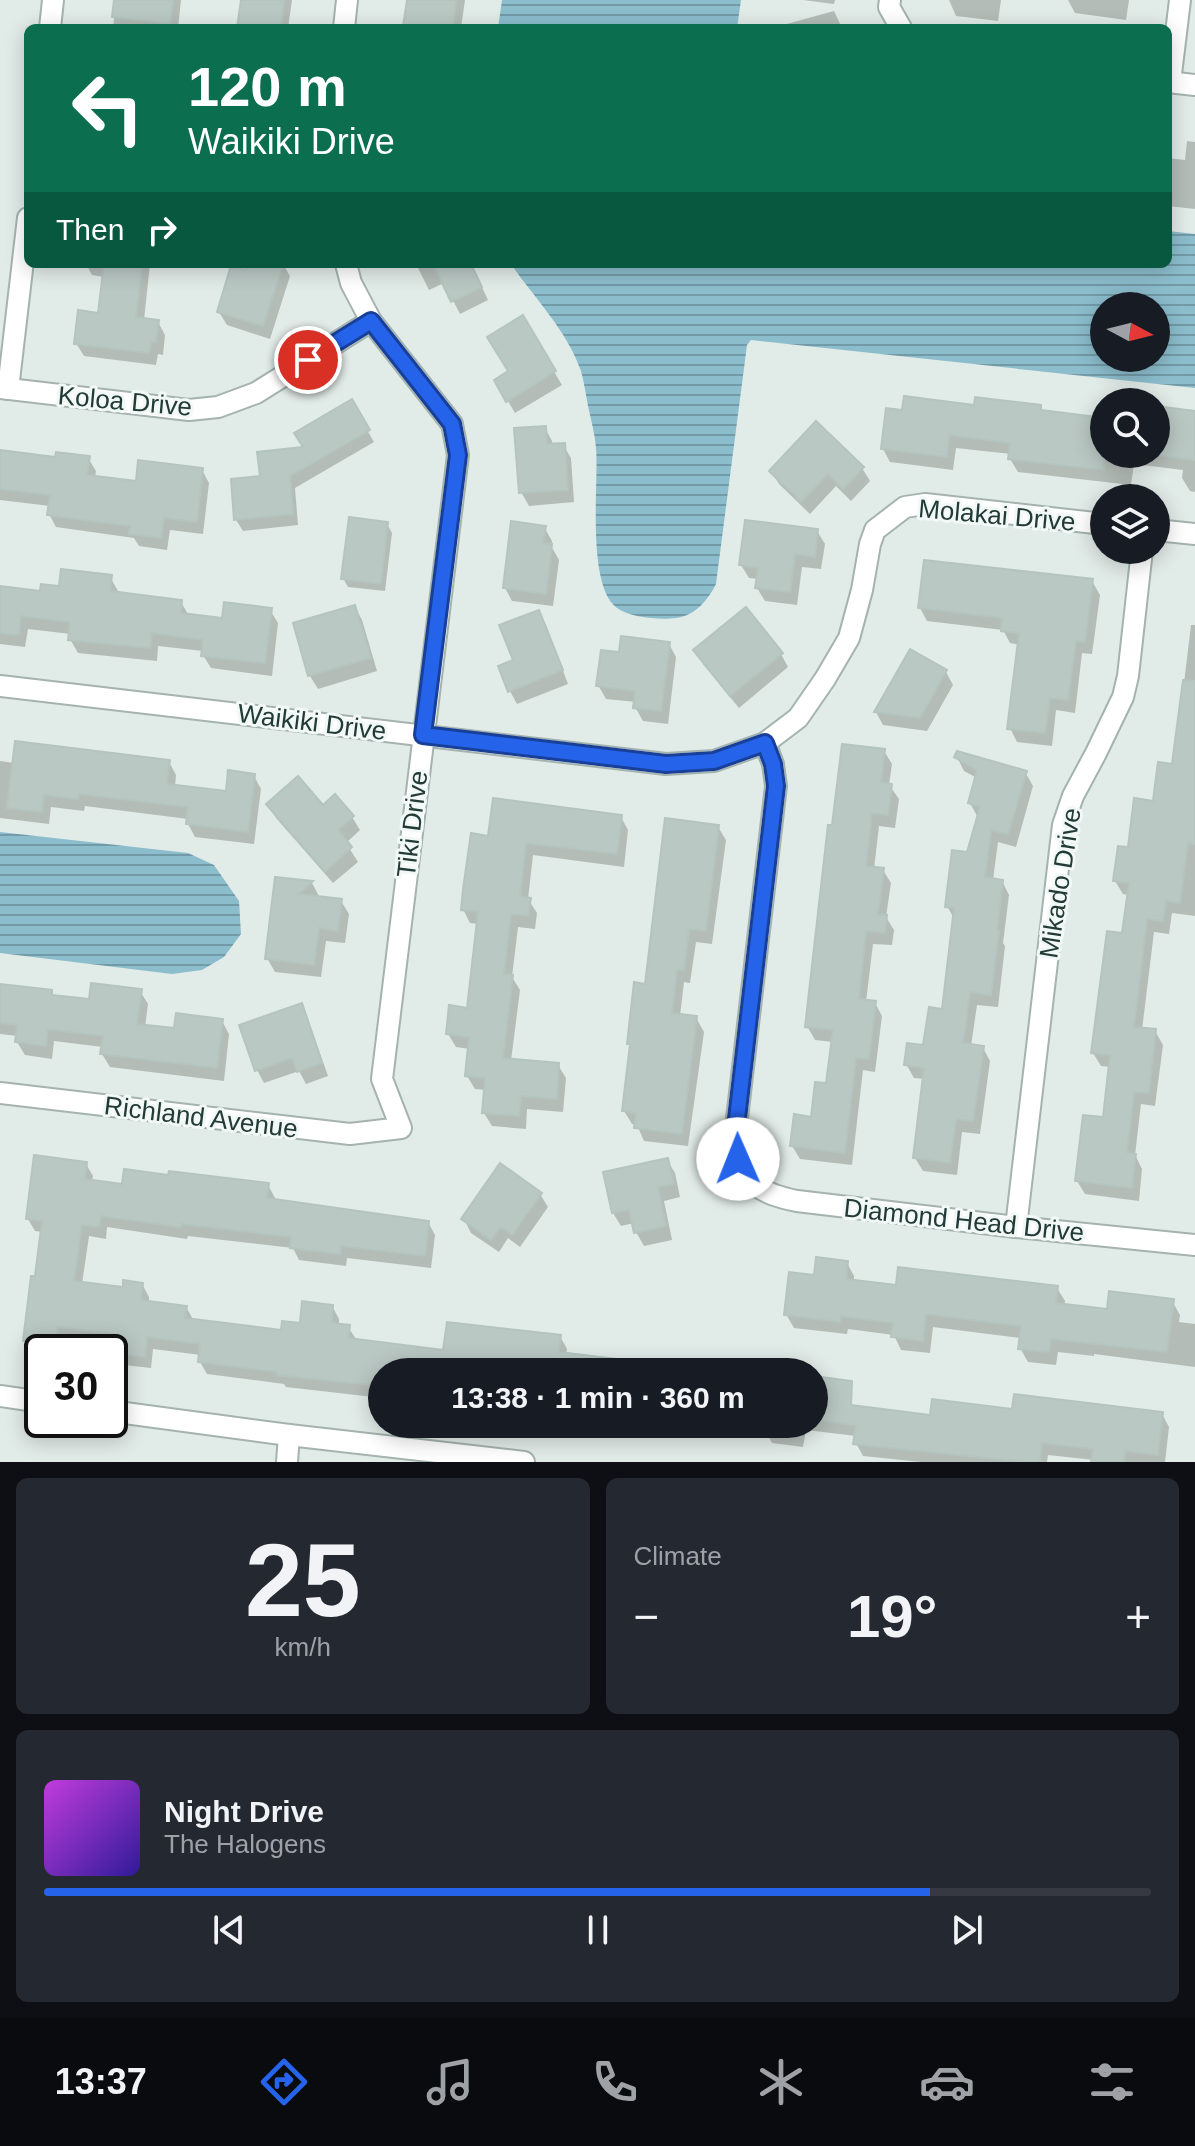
<!DOCTYPE html>
<html lang="en">
<head>
<meta charset="utf-8">
<style>
	body { margin:0; font-family:Arial,sans-serif; background:#242831; color:#f1f3f6; height:100vh; display:flex; flex-direction:column; font-size:30px; white-space:nowrap }
	* { box-sizing:border-box; margin:0 }
	p { font-size:26px; color:#9ea1a6 }
	.icon { flex:none; width:44px; height:44px; fill:none; stroke:currentColor; stroke-width:2; stroke-linecap:round; stroke-linejoin:round }
	.map { position:relative; height:1462px; overflow:hidden }
	.panel { display:flex; flex-direction:column; gap:16px; padding:16px; background:#0d0f14; flex:1 }
	.panel>* { flex:none }
	.hud { position:absolute; left:24px; top:24px; width:1148px; height:244px; border-radius:12px; box-shadow:0 4px 20px #0003; background:#0b6e4f; color:#fff; overflow:hidden }
	.needle { width:52px; rotate:97deg }
	.tools { position:absolute; left:1090px; top:292px; display:grid; gap:16px }
	.tools a { display:grid; place-items:center; width:80px; height:80px; border-radius:50%; background:#171b24; box-shadow:0 4px 20px #0003; font-size:40px }
	.speed { position:absolute; left:24px; top:1334px; display:flex; gap:16px; font-size:40px; font-weight:700; text-align:center }
	.speed>* { display:grid; place-content:center; width:104px; height:104px; border-radius:50%; background:#171b24; box-shadow:0 4px 20px #0003; line-height:1 }
	.speed .limit { border:4px solid #111; border-radius:12px; background:#fff; color:#111 }
	.pin { position:absolute; display:grid; place-items:center; width:68px; height:68px; color:#fff; margin:-34px; border:4px solid #fff; border-radius:50%; box-shadow:0 2px 8px #0007 }
	.me { position:absolute; width:88px; margin:-44px; rotate:359deg; stroke-linejoin:round; filter:drop-shadow(0 0 6px #0008) }
	.turn { display:flex; align-items:center; gap:28px; height:168px; padding:0 32px; font-size:36px }
	.turn .icon { width:104px; height:104px; stroke-width:2.5 }
	.turn b { display:block; font-size:56px; line-height:68px }
	.then { display:flex; align-items:center; height:76px; padding:0 32px; background:#0003; gap:16px; font-size:30px }
	.big { font-size:60px; font-weight:700; line-height:1.1 }
	.panel .widget { flex:1; display:flex; flex-direction:column; justify-content:center; gap:12px; min-width:0; padding:0 28px; border-radius:12px; background:#242831 }
	.panel .dial { align-items:center; gap:0 }
	.dial b { font-size:104px; line-height:1 }
	.song { display:flex; align-items:center; gap:24px }
	.cover { width:96px; height:96px; border-radius:12px; background:linear-gradient(135deg,hsl(290 70% 55%),hsl(250 70% 35%)) }
	.played { height:8px; border-radius:4px; background:linear-gradient(90deg,#2563eb 80%,#363941 80%) }
	.keys { display:flex; justify-content:space-around; direction:ltr }
	.heat { display:flex; justify-content:space-between; align-items:center; font-size:44px; direction:ltr }
	.panel .tiles { flex:1; display:grid; gap:16px; grid-template-columns:1fr 1fr }
	.widget:last-child { grid-column:span 2 }
	.trip { position:absolute; left:368px; top:1358px; width:460px; height:80px; border-radius:40px; background:#171b24; box-shadow:0 4px 20px #0003; font-weight:700; line-height:80px; text-align:center }
	.tabs { display:flex; height:128px; justify-content:space-around; align-items:center; background:#090b0e; color:#9ea1a6 }
	.tabs .icon { width:56px; height:56px }
	.tabs .on { color:#2563eb }
	.tabs b { font-size:36px; color:#f1f3f6 }
	.map>svg:first-child { display:block }
	.water { fill:url(#water-rules); fill-rule:evenodd }
	.shadow { fill:#0003 }
	.building { fill:#bac8c4; stroke:#b4c4bf; stroke-width:2 }
	.lines { fill:none; stroke-linecap:round; stroke-linejoin:round }
	.minor-casing { stroke:#a4b3ae; stroke-width:24 }
	.minor { stroke:#fff; stroke-width:20 }
	.route-casing { stroke:#184099; stroke-width:20 }
	.route { stroke:#2563eb; stroke-width:14 }
	.labels { text-anchor:middle; stroke-width:6; stroke-linejoin:round; paint-order:stroke }
	.street-label { font-size:26px; fill:#223b36; stroke:#f1f8f5 }
</style>
</head>
<body>
<div class="map">
<svg width="1195" height="1462" viewBox="0 0 1195 1462">
	<defs>
		<pattern id="water-rules" width="6" height="5" patternUnits="userSpaceOnUse" patternTransform="scale(2)"><rect width="6" height="5" fill="#8cbdcd"/><path d="M0 2.5h6" fill="none" stroke="#729ba7"/></pattern>
	</defs>
	<rect width="100%" height="100%" fill="#e1ebe7"/>
	<g class="water">
		<path d="M502,0H741L737,28H498Z"/>
		<path d="M1168,231L1195,234V388L751,340L747,345L716,584C708,600 695,616 676,618C660,620 631,618 617,608C586,585 599,484 596,448C595,434 591,420 588,406C586,395 584,382 581,371C566,329 535,299 511,264H1168ZM1104,306H1156V358H1104Z"/>
		<path d="M0,832L188,853L214,865L239,901L241,934L224,957L202,970L172,974L0,953Z"/>
	</g>
	<g class="shadow">
		<path d="M116,0H181L178,28H113Z"/>
		<path d="M243,0H292L288,28H239Z"/>
		<path d="M409,0H465L461,28H405Z"/>
		<path d="M803,0H835L834,4Z"/>
		<path d="M949,0H1001L998,21L956,16Z"/>
		<path d="M1068,0H1129L1126,20L1075,13Z"/>
		<path d="M834,11L842,28H772Z"/>
		<path d="M1187,141L1195,142V209L1168,206V158L1185,160Z"/>
		<path d="M86,264H150L144,320L158,322L165,335L163,355L158,354L156,365L84,356L76,343L99,315L104,277L92,275Z"/>
		<path d="M249,264H283L290,276L270,339L227,325L219,312L247,272Z"/>
		<path d="M416,264H471L488,300L460,314L444,283L429,290Z"/>
		<path d="M522,318L562,385L515,413L496,381L510,372Z"/>
		<path d="M351,402L374,442L295,488L298,525L243,531L236,520Z"/>
		<path d="M976,407H1040L1044,413L1104,420V454H1156V412L1195,413V492L1190,491L1182,478L1183,470L1134,464L1131,485L1018,472L1010,459L1011,454L956,448L953,470L890,462L883,449L904,412Z"/>
		<path d="M545,428L552,441L553,446L563,445L571,458L574,502L529,506L521,492Z"/>
		<path d="M0,452L57,459L88,458L96,471L95,478L137,483L202,470L209,483L203,534L170,530L167,550L139,546L134,538L56,527L49,514L50,506L0,500Z"/>
		<path d="M862,468L870,481L851,501L836,486L810,514L779,484L771,471Z"/>
		<path d="M387,524L392,533L385,591L348,587L343,578Z"/>
		<path d="M544,527L552,541L551,546L559,560L553,606L512,601L505,588Z"/>
		<path d="M817,531L825,544L821,569L802,567L797,605L765,601L757,588L758,579L749,578L741,565Z"/>
		<path d="M110,577L118,591V594L181,602L189,616L224,620L270,610L278,623L272,676L211,668L203,655V651L158,646L157,661L78,653L70,639L71,634L28,629L25,647L0,644V588L42,594Z"/>
		<path d="M1092,581L1100,595L1092,654L1082,653L1075,713L1056,710L1052,746L1017,742L1010,728L1020,645L1010,643L1003,630L927,621L920,608Z"/>
		<path d="M355,607L362,620L377,671L318,689L310,676L295,625Z"/>
		<path d="M538,612L546,625L568,684L517,704L510,691L516,661Z"/>
		<path d="M1191,625H1195V916L1172,913L1169,934L1154,932L1142,1030L1155,1031L1163,1045L1155,1106L1141,1104L1135,1155L1142,1169L1139,1201L1085,1194L1077,1181L1104,1120L1111,1067L1101,1066L1093,1053L1124,935L1129,895L1123,894L1115,881L1174,766Z"/>
		<path d="M669,644L676,657L668,724L643,721L635,707L636,702L606,699L598,685L621,654Z"/>
		<path d="M696,650L781,654L788,667L739,708L703,664Z"/>
		<path d="M911,651L946,672L953,685L927,731L883,725L876,712Z"/>
		<path d="M884,751L892,764L889,785L899,799L895,828L879,826L874,869L883,870L891,883L886,917L894,930L892,945L873,944L866,1002L875,1003L882,1016L875,1072L863,1070L852,1165L800,1159L792,1146L813,1119L828,1086L833,1042L815,1040L807,1026L833,827Z"/>
		<path d="M957,757L1025,772L1033,786L1016,847L998,842L993,880L1002,881L1009,895L1003,943L1005,946L998,1007L977,1005L971,1046L983,1048L990,1061L980,1134L962,1132L957,1175L923,1171L915,1158L925,1079L914,1078L906,1064L925,1047L944,1011L955,920L947,906L968,854L977,816L970,803L977,778L964,771Z"/>
		<path d="M0,761L14,763L169,762L176,775L175,787L227,793L254,776L261,789L254,844L195,837L188,824V819L85,806L84,811L51,807L49,824L0,818Z"/>
		<path d="M268,805L322,807L352,817L360,830L346,843L358,862L333,883L276,818Z"/>
		<path d="M621,817L628,830L624,867L533,855L528,899L537,913L535,929L518,927L512,977L520,990L511,1061L558,1065L566,1078L563,1112L527,1109L526,1129L492,1126L484,1113L486,1090L475,1089L467,1076L470,1049L456,1047L448,1034L469,1010L479,924L470,923L463,909L490,838Z"/>
		<path d="M718,827L726,840L712,944L696,942L690,983L684,982L680,1016L696,1018L704,1032L688,1146L644,1141L637,1125L632,1124L624,1111L632,1048L629,1043L646,986Z"/>
		<path d="M277,879L312,883L319,896L317,898L341,901L349,914L345,943L326,941L321,977L275,972L267,958Z"/>
		<path d="M0,986L51,992L54,997L91,1001L140,991L148,1004L145,1027L176,1030L222,1021L229,1034L224,1081L110,1067L102,1054L103,1047L54,1041L52,1059L25,1055L17,1042L18,1036L0,1034Z"/>
		<path d="M301,1006L308,1019L328,1076L306,1084L299,1071L264,1083L257,1070Z"/>
		<path d="M667,1160L675,1173L680,1197L664,1201L672,1240L644,1246L636,1232L634,1223L621,1226L613,1213Z"/>
		<path d="M86,1164L93,1176L92,1182L124,1186L268,1185L275,1198V1201L428,1222L435,1235L431,1268L347,1258L346,1266L299,1260L293,1248L188,1236L187,1239L107,1227L106,1239L89,1236L82,1284L124,1289L142,1284L149,1297V1303L186,1307L194,1321L283,1332L301,1325L332,1306L339,1319V1326L348,1327L356,1339L445,1352L560,1336L567,1349L566,1355L598,1372H382V1398L286,1387L284,1384L207,1374L200,1362L201,1355L153,1349L151,1368L124,1365L116,1352L117,1345L65,1339L63,1352L33,1353L25,1340L37,1278L43,1232L35,1231L28,1219Z"/>
		<path d="M540,1194L548,1207L520,1247L508,1238L499,1252L471,1233L464,1219Z"/>
		<path d="M847,1263L854,1276V1282L897,1287L1057,1288L1065,1301L1064,1306L1108,1312L1172,1301L1180,1315L1179,1322L1195,1324V1367L1094,1354V1356L1058,1352L1056,1365L1028,1362L1020,1348L1021,1338L933,1327L930,1353L901,1350L894,1335L848,1329L847,1334L794,1328L786,1314L816,1277Z"/>
		<path d="M691,1359L757,1367L759,1371L766,1372H689Z"/>
		<path d="M814,1378L840,1406L931,1417L1014,1411L1162,1414L1169,1427L1165,1462H1093L1094,1460L1048,1455L1047,1462H921L863,1456L856,1443V1436L806,1430L803,1447L772,1443L765,1430V1424H814Z"/>
		<path d="M613,1424H724L722,1438Z"/>
	</g>
	<g class="building">
		<path d="M114,0H173L170,24L112,17Z"/>
		<path d="M241,0H284L281,28H237Z"/>
		<path d="M407,0H456L453,28L403,26Z"/>
		<path d="M104,264H142L136,317L159,320L156,342H151L149,353L74,344L78,310L98,313Z"/>
		<path d="M247,264H283L263,326L217,312L231,265L245,270Z"/>
		<path d="M433,264H471L482,287L451,302Z"/>
		<path d="M523,315L556,371L506,402L494,380L508,371L487,337Z"/>
		<path d="M904,396L974,405L975,397L1041,405V410L1104,418V470L1008,459L1010,443L949,435L947,457L881,449L886,408L902,410Z"/>
		<path d="M352,399L370,430L290,476L293,514L234,520L231,479L260,476L257,452L303,447L294,433Z"/>
		<path d="M1156,406L1195,411V460L1156,455Z"/>
		<path d="M816,421L864,467L843,489L828,474L801,502L769,471Z"/>
		<path d="M546,426L547,444L565,443L568,490L519,493L514,428Z"/>
		<path d="M0,450L55,457L56,452L90,456L87,475L136,481L138,460L203,468L197,522L164,518L161,538L129,534L130,526L47,515L50,495L0,489Z"/>
		<path d="M349,517L388,522L381,584L341,579Z"/>
		<path d="M745,520L818,529L815,557L795,554L790,592L755,588L758,568L739,565Z"/>
		<path d="M511,521L546,526L543,543L552,544L546,594L503,588Z"/>
		<path d="M924,560L1093,579L1085,642L1076,641L1068,700L1050,698L1045,733L1007,729L1019,633L1001,631L1002,618L918,608Z"/>
		<path d="M61,569L112,575L110,591L182,600L181,613L222,618L224,602L272,608L265,663L201,656L203,640L152,633L150,648L68,640L70,622L21,616L19,635L0,633V586L40,591L41,584L59,586Z"/>
		<path d="M355,605L371,658L308,676L293,623Z"/>
		<path d="M746,607L783,653L730,696L693,650Z"/>
		<path d="M539,610L563,670L508,692L498,666L513,660L499,625Z"/>
		<path d="M621,636L670,642L661,711L633,708L635,691L596,686L601,650L619,652Z"/>
		<path d="M910,649L947,670L920,718L874,712Z"/>
		<path d="M1183,680L1195,681V844L1188,843L1180,903L1166,901L1163,921L1147,919L1134,1027L1156,1029L1149,1093L1134,1092L1127,1152L1136,1154L1132,1188L1075,1181L1083,1115L1103,1117L1110,1055L1091,1053L1107,931L1122,933L1129,883L1113,881L1118,846L1128,847L1134,798L1153,801L1158,762L1172,764Z"/>
		<path d="M15,741L170,760L167,784L226,791L228,770L255,774L248,832L186,824L188,807L79,794L78,799L44,795L42,812L7,808Z"/>
		<path d="M842,744L885,749L881,782L892,784L888,815L872,813L866,866L884,868L878,914L887,915L885,933L866,931L859,999L876,1001L869,1059L856,1058L845,1153L790,1146L794,1114L811,1117L815,1082L826,1083L833,1030L805,1027L828,825H832Z"/>
		<path d="M957,751L1027,771L1008,834L991,830L985,877L1003,880L997,931H999L991,995L970,992L963,1043L984,1046L973,1121L956,1119L950,1163L913,1158L924,1068L904,1065L907,1043L923,1045L929,1007L942,1009L954,908L945,907L952,850L967,852L980,807L968,803L977,770L954,757Z"/>
		<path d="M298,776L323,805L335,794L354,816L338,830L352,847L325,872L266,804Z"/>
		<path d="M493,798L622,815L617,854L526,843L520,896L531,898L528,916L511,914L504,974L513,975L503,1058L559,1063L557,1099L521,1096L519,1116L482,1113L485,1078L465,1076L469,1037L446,1034L449,1005L467,1008L478,912L461,910L463,889L471,833L488,836Z"/>
		<path d="M665,818L719,825L706,931L689,929L684,970H677L672,1013L697,1016L682,1134L634,1128L636,1113L622,1111L630,1044H627L634,982L645,984Z"/>
		<path d="M275,877L313,881L299,894L342,899L338,931L319,928L314,965L265,959Z"/>
		<path d="M91,983L142,989L137,1024L174,1028L176,1013L223,1019L217,1068L100,1054L103,1036L48,1029L46,1046L15,1042L17,1025L0,1023V984L52,990V995L89,999Z"/>
		<path d="M302,1003L322,1063L297,1072L292,1058L255,1071L239,1025Z"/>
		<path d="M34,1155L87,1162L85,1179L122,1184L124,1169L168,1175L169,1171L269,1183L267,1198L429,1221L425,1256L341,1246L340,1254L290,1248L291,1237L181,1224V1227L101,1216L99,1227L82,1225L74,1281L123,1287V1280L143,1283L141,1300L187,1306L185,1318L281,1330L282,1321L300,1323L302,1301L333,1305L332,1323L350,1325L348,1338L443,1350L447,1322L561,1335L559,1352L624,1360L623,1372H382V1386L277,1375V1372L198,1362L200,1344L147,1337L145,1357L114,1353L117,1334L58,1327L56,1345L23,1341L31,1276H35L42,1221L26,1219Z"/>
		<path d="M668,1158L674,1184L658,1187L666,1226L634,1233L629,1210L612,1213L603,1172Z"/>
		<path d="M500,1163L542,1193L512,1235L500,1227L491,1240L461,1219Z"/>
		<path d="M816,1257L848,1261L846,1279L896,1285L898,1267L1058,1286L1056,1303L1107,1309L1109,1291L1174,1299L1167,1352L1051,1339L1049,1352L1018,1349L1021,1326L926,1314L923,1341L891,1337L893,1323L841,1316L840,1322L784,1315L789,1272L814,1275Z"/>
		<path d="M814,1376L852,1381L851,1405L930,1415L932,1399L1012,1409L1014,1394L1163,1412L1158,1455L1125,1451L1124,1462H1091L1093,1449L1042,1443L1040,1462H1026L853,1444L856,1425L814,1420Z"/>
	</g>
	<g class="lines">
		<defs>
			<g id="minor">
				<path d="M890,0L889,7L901,28"/>
				<path d="M50,28L53,0"/>
				<path d="M344,28L347,0"/>
				<path d="M1168,82L1195,85"/>
				<path d="M1170,82L1180,0"/>
				<path d="M0,388L189,410L218,407L256,393L371,321"/>
				<path d="M8,389L28,218"/>
				<path d="M1104,524L925,504L905,507L875,530L870,544L862,590L849,638L825,679L798,718L765,743L773,764L776,786L734,1144C745,1184 758,1193 797,1201L1016,1227L1195,1245"/>
				<path d="M1156,530L1195,534"/>
				<path d="M0,686L666,764L714,761L765,743"/>
				<path d="M0,1093L350,1134L401,1128L382,1079L458,455L452,424L371,321L351,283L346,264"/>
				<path d="M1016,1227L1063,825L1073,796L1096,753L1123,697L1128,676L1142,550"/>
				<path d="M0,1396L42,1402"/>
				<path d="M110,1411L289,1435L524,1462"/>
				<path d="M287,1462L289,1435"/>
			</g>
		</defs>
		<use href="#minor" class="minor-casing"/>
		<use href="#minor" class="minor"/>
	</g>
	<g class="lines">
		<defs>
			<path id="route" d="M308,360L371,321L452,424L458,455L423,735L666,764L714,761L765,743L773,764L776,786L734,1144L738,1159"/>
		</defs>
		<use href="#route" class="route-casing"/>
		<use href="#route" class="route"/>
	</g>
	<g class="labels">
		<g class="street-label">
			<text transform="translate(125 401) rotate(5)" y="9">Koloa Drive</text>
			<text transform="translate(997 515) rotate(5)" y="9">Molakai Drive</text>
			<text transform="translate(312 722) rotate(7)" y="9">Waikiki Drive</text>
			<text transform="translate(412 824) rotate(-83)" y="9">Tiki Drive</text>
			<text transform="translate(1060 883) rotate(-81)" y="9">Mikado Drive</text>
			<text transform="translate(201 1117) rotate(7)" y="9">Richland Avenue</text>
			<text transform="translate(964 1220) rotate(6)" y="9">Diamond Head Drive</text>
		</g>
	</g>
</svg>
<div class="tools">
<a><svg class="needle" viewBox="-14 -14 28 28"><path d="M0-13l5 13h-10z" fill="#e53935"/><path d="M0 13l5-13h-10z" fill="#9ea1a6"/></svg></a>
<a><svg class="icon" aria-label="search" viewBox="0 0 24 24"><circle cx="10" cy="10" r="6"/><path d="M15 15l6 6"/></svg></a>
<a><svg class="icon" aria-label="layers" viewBox="0 0 24 24"><path d="M12 4l9 5-9 5-9-5zM3 14l9 5 9-5"/></svg></a>
</div>
<div class="speed"><div class="limit">30</div></div>
<div class="pin" style="left:308px;top:360px;background:#d93025"><svg class="icon" aria-label="arrive" viewBox="0 0 24 24"><path d="M6 21V4h12l-3 4 3 4H6"/></svg></div>
<svg class="me" style="left:738px;top:1159px" viewBox="-20 -20 40 40"><circle r="19" fill="#fff"/><path d="M0-13L10 11 0 6-10 11z" fill="#2563eb"/></svg>
<div class="trip">13:38 · 1 min · 360 m</div>
<div class="hud">
<div class="turn"><svg class="icon" aria-label="left" viewBox="0 0 24 24"><path d="M17 20v-9H6M10 6l-5 5 5 5"/></svg><div><b>120 m</b>Waikiki Drive</div></div>
<div class="then">Then<svg class="icon" aria-label="right" viewBox="0 0 24 24"><path d="M7 20v-9h11M14 6l5 5-5 5"/></svg></div>
</div>
</div>
<section class="panel">
<div class="tiles">
<div class="widget dial"><b>25</b><p>km/h</p></div>
<div class="widget"><p>Climate</p>
<div class="heat"><a>−</a><b class="big">19°</b><a>+</a></div>
</div>
<div class="widget">
<div class="song"><i class="cover"></i><div><b>Night Drive</b><p>The Halogens</p></div></div>
<div class="played"></div>
<div class="keys"><svg class="icon" aria-label="previous" viewBox="0 0 24 24"><path d="M18 5L8 12l10 7zM5 5v14"/></svg><svg class="icon" aria-label="pause" viewBox="0 0 24 24"><path d="M8 5v14M16 5v14"/></svg><svg class="icon" aria-label="next" viewBox="0 0 24 24"><path d="M6 5l10 7-10 7zM19 5v14"/></svg></div>
</div>
</div>
</section>
<nav class="tabs">
<b>13:37</b>
<svg class="icon on" aria-label="directions" viewBox="0 0 24 24"><path d="M12 3l9 9-9 9-9-9zM9 14v-3h6M13 9l2 2-2 2"/></svg>
<svg class="icon" aria-label="music" viewBox="0 0 24 24"><path d="M9 18V5l10-2v13"/><circle cx="6" cy="18" r="3"/><circle cx="16" cy="16" r="3"/></svg>
<svg class="icon" aria-label="phone" viewBox="0 0 24 24"><path d="M5 4h4l2 5-3 2q2 4 5 5l2-3 5 2v4C11 20 4 13 5 4z"/></svg>
<svg class="icon" aria-label="climate" viewBox="0 0 24 24"><path d="M12 3v18M4 7l16 10M4 17L20 7"/></svg>
<svg class="icon" aria-label="car" viewBox="0 0 24 24"><path d="M5 17H2v-5l4-1 3-4h7l3 4 3 1v5h-3M9 17h6M6 11h13"/><circle cx="7" cy="17" r="2"/><circle cx="17" cy="17" r="2"/></svg>
<svg class="icon" aria-label="filters" viewBox="0 0 24 24"><path d="M4 7h16M4 17h16"/><circle cx="9" cy="7" r="2"/><circle cx="15" cy="17" r="2"/></svg>
</nav>
</body>
</html>
